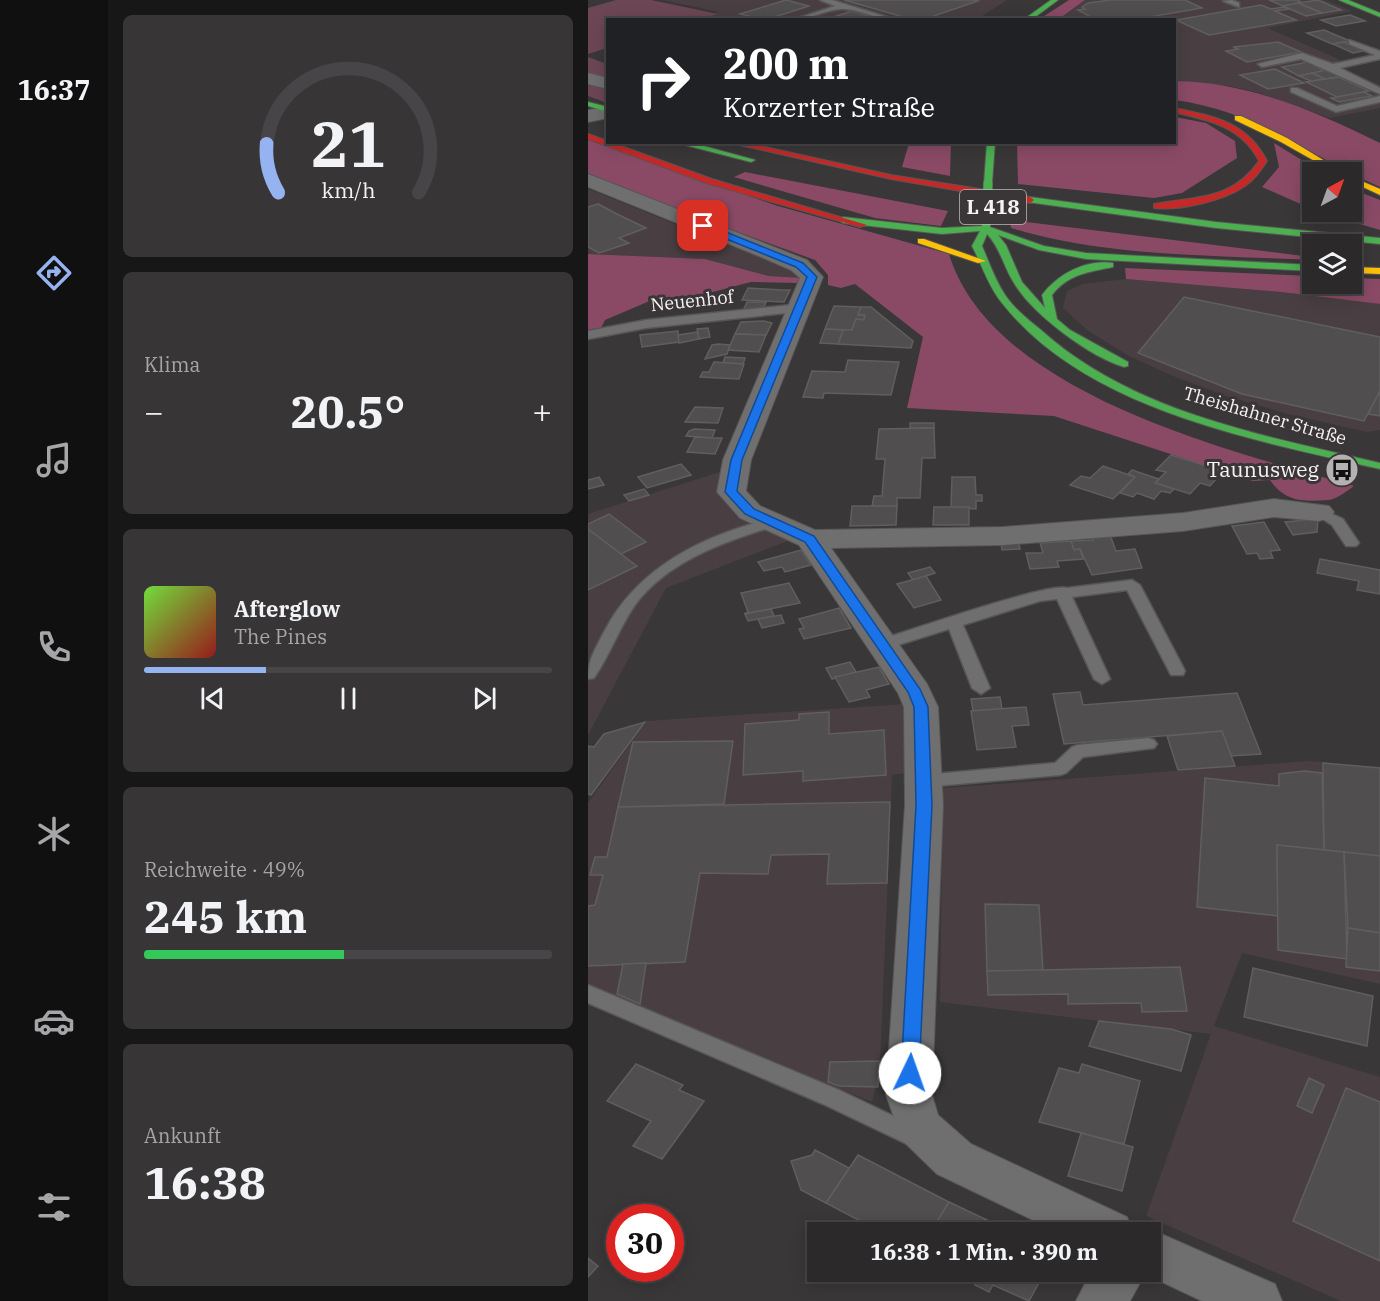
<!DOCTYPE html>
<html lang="de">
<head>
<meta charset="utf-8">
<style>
	body { margin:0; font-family:"IBM Plex Serif",serif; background:#373536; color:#f1f3f6; height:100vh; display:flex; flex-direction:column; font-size:22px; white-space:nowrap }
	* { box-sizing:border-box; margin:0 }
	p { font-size:20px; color:#a6a6a8 }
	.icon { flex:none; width:33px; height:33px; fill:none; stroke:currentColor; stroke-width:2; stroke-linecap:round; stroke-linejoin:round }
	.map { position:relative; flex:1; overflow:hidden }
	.sheet { display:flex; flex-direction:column; gap:15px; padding:15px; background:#181717; width:480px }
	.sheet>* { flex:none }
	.banner { position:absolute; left:18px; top:18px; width:570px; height:126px; border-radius:0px; box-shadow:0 3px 15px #0003,0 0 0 2px #474547; background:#202124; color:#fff; overflow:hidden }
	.needle { width:39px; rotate:41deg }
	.fabs { position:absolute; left:714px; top:162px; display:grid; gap:12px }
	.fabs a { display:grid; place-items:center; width:60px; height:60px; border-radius:0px; background:#2b292a; box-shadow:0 3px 15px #0003,0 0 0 2px #474547; font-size:30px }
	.speed { position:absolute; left:18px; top:1204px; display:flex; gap:12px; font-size:30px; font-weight:700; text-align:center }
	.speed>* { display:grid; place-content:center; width:78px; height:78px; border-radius:50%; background:#2b292a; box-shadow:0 3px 15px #0003,0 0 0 2px #474547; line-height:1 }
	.speed .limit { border:9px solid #d22; background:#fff; color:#111 }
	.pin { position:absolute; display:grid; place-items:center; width:51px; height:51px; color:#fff; margin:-26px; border-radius:12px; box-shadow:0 3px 9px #0006 }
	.me { position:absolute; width:66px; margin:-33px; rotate:3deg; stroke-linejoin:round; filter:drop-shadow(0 0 4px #0008) }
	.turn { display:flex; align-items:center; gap:21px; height:126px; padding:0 18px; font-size:27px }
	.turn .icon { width:78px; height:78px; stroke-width:2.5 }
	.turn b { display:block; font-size:42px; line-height:51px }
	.big { font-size:45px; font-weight:700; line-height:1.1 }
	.sheet .widget { flex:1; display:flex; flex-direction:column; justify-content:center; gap:9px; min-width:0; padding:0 21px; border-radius:9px; background:#373536 }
	.sheet .dial { align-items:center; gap:0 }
	.dial svg { height:156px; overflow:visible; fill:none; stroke:#474547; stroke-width:7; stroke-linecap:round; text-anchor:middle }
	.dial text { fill:#f1f3f6; stroke:none }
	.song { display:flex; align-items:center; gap:18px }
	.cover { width:72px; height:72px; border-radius:9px; background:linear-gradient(135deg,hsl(100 70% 55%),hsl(0 70% 35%)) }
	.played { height:6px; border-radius:3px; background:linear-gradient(90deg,#95b2f1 30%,#474547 30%) }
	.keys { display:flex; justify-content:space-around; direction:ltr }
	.heat { display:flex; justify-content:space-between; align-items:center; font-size:33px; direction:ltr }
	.charge { height:9px; border-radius:4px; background:linear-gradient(90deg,#34c759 49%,#474547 0) }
	.trip { position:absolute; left:219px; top:1222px; width:354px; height:60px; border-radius:0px; background:#2b292a; box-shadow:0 3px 15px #0003,0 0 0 2px #474547; font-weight:700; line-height:60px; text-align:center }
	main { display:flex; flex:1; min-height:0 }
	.tab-bar { display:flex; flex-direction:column; width:108px; justify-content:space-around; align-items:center; background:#111011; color:#a6a6a8 }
	.tab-bar .icon { width:42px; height:42px }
	.tab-bar .selected { color:#95b2f1 }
	.tab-bar b { font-size:27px; color:#f1f3f6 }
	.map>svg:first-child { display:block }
	.built { fill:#493f43 }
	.green { fill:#6c4655 }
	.forest { fill:#8a4a66 }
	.building { fill:#504e4f; stroke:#605e5e; stroke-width:1.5 }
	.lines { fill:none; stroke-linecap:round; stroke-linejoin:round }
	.lane-casing { stroke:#575556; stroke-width:3 }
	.street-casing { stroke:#575556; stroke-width:2 }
	.fast-casing { stroke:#575556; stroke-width:2 }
	.slow-casing { stroke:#575556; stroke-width:2 }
	.jam-casing { stroke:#575556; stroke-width:2 }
	.lane { fill:#706f6f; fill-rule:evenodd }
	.street { fill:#706f6f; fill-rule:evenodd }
	.fast { fill:#4caf50; fill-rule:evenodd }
	.slow { fill:#ffc107; fill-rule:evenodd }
	.jam { fill:#c62828; fill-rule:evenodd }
	.fast-bridge-casing { stroke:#575556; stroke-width:10; stroke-linecap:butt }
	.fast-bridge { stroke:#4caf50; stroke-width:9 }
	.route { fill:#1a73e8; stroke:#114b97; stroke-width:1.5 }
	.labels { text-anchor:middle; stroke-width:6; stroke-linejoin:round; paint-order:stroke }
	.far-street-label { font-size:18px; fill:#f5f2f3; stroke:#3a3637 }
	.shield { fill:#3a3637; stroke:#bdbabb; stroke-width:1.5 }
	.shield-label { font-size:20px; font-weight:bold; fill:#f5f2f3 }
	.poi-label { font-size:21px; fill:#f5f2f3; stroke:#3a3637; text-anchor:end }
</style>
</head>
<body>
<main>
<nav class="tab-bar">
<b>16:37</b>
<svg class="icon selected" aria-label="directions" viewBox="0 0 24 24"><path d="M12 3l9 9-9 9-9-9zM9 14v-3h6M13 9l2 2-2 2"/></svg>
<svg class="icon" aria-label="music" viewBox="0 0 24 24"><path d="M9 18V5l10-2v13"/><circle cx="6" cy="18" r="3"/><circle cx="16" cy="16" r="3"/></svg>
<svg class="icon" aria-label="phone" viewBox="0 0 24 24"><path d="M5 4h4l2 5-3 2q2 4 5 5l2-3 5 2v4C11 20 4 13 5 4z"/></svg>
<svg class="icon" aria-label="climate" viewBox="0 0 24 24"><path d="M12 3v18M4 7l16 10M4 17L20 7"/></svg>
<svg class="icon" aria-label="car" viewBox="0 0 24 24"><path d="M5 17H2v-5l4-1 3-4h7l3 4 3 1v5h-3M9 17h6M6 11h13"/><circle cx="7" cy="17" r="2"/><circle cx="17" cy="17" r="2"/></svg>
<svg class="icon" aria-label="filters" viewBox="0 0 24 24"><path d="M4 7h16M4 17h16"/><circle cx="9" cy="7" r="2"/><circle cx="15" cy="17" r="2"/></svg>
</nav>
<section class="sheet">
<div class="widget dial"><svg viewBox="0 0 100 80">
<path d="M14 69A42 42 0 1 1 86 69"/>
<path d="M14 69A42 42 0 0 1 8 44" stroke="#95b2f1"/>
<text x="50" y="56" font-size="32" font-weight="700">21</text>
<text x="50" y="72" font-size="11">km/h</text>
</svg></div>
<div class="widget"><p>Klima</p>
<div class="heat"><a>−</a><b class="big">20.5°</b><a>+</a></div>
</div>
<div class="widget">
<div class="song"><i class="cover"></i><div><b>Afterglow</b><p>The Pines</p></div></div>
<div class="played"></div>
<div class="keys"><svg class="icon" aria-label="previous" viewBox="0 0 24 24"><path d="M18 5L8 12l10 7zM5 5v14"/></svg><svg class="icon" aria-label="pause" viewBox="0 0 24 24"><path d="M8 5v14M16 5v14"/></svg><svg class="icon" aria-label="next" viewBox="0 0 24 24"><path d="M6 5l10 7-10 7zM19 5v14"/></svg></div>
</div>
<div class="widget"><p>Reichweite · 49%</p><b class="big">245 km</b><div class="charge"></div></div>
<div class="widget"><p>Ankunft</p><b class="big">16:38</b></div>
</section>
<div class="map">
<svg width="792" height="1301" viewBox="0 0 792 1301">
	<rect width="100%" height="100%" fill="#393738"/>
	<g class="built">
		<path d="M75,0H419L388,20L111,19L131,12Z"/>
		<path d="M497,0H737L764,11L680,28L750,59L758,70L792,85V108L742,118L672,93L642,86L587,81L586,20H471Z"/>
		<path d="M0,189L92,226L198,264L215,278L181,276L117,259L0,254Z"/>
		<path d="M538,279L693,292L792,304V430L779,432L700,414L638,396L585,376L541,356L499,330L475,308L479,291L495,284Z"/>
		<path d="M135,471L202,540L78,588L0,735V514Z"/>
		<path d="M319,704L324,772L304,775L292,1067L284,1102L0,984V803L59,721Z"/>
		<path d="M722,761L792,767V984L654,953L626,1026L792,1077V1301H753L558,1216L623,1034L352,1002L355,788Z"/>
	</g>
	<g class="green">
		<path d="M28,0H63L130,14L111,19L20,20L19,48L0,54V8Z"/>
		<path d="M0,57L19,64V103L0,96Z"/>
	</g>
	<g class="forest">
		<path d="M481,0H497L471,19L450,20Z"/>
		<path d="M587,81C660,82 727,111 792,143V187C719,155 672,112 587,100Z"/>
		<path d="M587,117L618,123L647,141L649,158L594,193L566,198L430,184L429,143L586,142Z"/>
		<path d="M0,140L190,206L361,254C403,393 642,451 766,486C760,490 749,499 741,500C716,502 697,502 682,480L665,481L466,416L319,408L335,337L267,284L253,288L240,285V275L227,260L62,200L0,173Z"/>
		<path d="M321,143H363L362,176L314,167Z"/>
		<path d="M686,143L733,172H724V209L674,187L691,167Z"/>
		<path d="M157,172L360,211L353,226L287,218L146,177Z"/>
		<path d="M764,189L792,200V230L732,212H764Z"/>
		<path d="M422,220L724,257V260C625,255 519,257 423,228Z"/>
		<path d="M0,254L117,259L181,276L215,278L211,283L163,282L117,294L64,300L17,320L13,328L0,331Z"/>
		<path d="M537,268L724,276V284H764V278L792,279V304L693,292L538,279Z"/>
	</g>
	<g class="building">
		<path d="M198,0L221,6L177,20L152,14Z"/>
		<path d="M256,0H385L390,1L334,20H326Z"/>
		<path d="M522,0H597L614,8L544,20H508L490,10L497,9L494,7L500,3Z"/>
		<path d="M681,0H709L715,3L695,6Z"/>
		<path d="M730,0L753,10L734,13L710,3Z"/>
		<path d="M710,3L734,13L718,16L695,6Z"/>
		<path d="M673,5L683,9L696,7L701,9L687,11L708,20L621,35L588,20Z"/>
		<path d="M264,11L294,20H236Z"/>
		<path d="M762,15L777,21L748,26L733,20Z"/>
		<path d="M736,30L762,41L744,44L719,33Z"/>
		<path d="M690,42L713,52L659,62L638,51L650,49L645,47Z"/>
		<path d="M756,42L775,51L765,53L745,44Z"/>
		<path d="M720,62L737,71L711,76L694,67Z"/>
		<path d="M687,69L716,83L680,89L652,75Z"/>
		<path d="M738,70L752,77L737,79L724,73Z"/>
		<path d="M724,73L737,79L723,81L711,76Z"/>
		<path d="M751,77L781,91L749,97L718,82Z"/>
		<path d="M776,92L784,96L751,102L743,98Z"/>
		<path d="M10,204L29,214L58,228L31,238L41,243L11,253L0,247V207Z"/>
		<path d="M160,288L193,290H202L196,302L154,300Z"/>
		<path d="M596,297L792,337V391L776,421L654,394L550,353Z"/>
		<path d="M159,302H178L176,307L156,309Z"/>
		<path d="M246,306L273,307L270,315H277L276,320L268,319L264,330L237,329Z"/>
		<path d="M273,307H283L325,341L323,348L250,344L255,330H264L268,319L276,320L277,315H270Z"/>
		<path d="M176,321L184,323L178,335L147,334L153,322Z"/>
		<path d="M120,328L122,337L111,339L109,329Z"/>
		<path d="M237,329L255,330L250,344L232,343Z"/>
		<path d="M90,331L91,342L54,347L52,335Z"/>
		<path d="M109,332L111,339L91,343L90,335Z"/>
		<path d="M147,334L178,335L171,352L140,350Z"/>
		<path d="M124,345L130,344L142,345L139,354L117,359Z"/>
		<path d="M137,357L157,358L155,364L135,363Z"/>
		<path d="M260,360L311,362L303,395L236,393L235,398L215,397L224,371L257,372Z"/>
		<path d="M126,362L156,364L151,379L112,377L115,372H121Z"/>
		<path d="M792,391V416L780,414Z"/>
		<path d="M107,407L135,408L130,423L97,422Z"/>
		<rect x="322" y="423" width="24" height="5"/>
		<path d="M346,428L347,458H334L332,498H309V506H284L286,496H294L297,459H288L291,429Z"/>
		<path d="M106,429L127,430L124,438L98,436L101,431Z"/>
		<path d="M107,437L124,438H134L127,454L99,452Z"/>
		<path d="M583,455L635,471L622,486L612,483L602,494L567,483L578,472L568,470Z"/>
		<path d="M93,464L103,475L59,488L50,477Z"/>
		<path d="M515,466L547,477L525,499L482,485L493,476L502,478Z"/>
		<path d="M544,470L571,479L567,483L586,489L582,493L573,491L566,499L549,493L545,497L532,493L547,477L540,474Z"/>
		<path d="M11,477L16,485L0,489V480Z"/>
		<path d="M364,477H387L388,495H394V501H388V509L363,507Z"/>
		<path d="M56,489L61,495L41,501L36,495Z"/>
		<path d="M264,506H309L308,525L262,526Z"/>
		<path d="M346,507H381V525H345Z"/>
		<path d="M21,514L58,542L33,554L0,529V524Z"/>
		<path d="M730,519L729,532L705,535L697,522Z"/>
		<path d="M676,522L692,550L682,551L685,558L672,559L669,553L659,554L644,526Z"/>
		<path d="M0,529L33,554L49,566L0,590Z"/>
		<path d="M522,535L528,551L547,549L554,568L504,575L492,549L486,550L483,541L505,540L504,536Z"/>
		<path d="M430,541L432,549L414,550L413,542Z"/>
		<path d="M483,541L486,550L492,549L495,559L469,561L471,567L442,569L438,553H455L452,543Z"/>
		<path d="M213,550L223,565L197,572L194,567L176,571L170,562Z"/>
		<path d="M732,559L792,570V594L769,590L771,581L729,573Z"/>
		<path d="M342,567L347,573L325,580L320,573Z"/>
		<path d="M338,576L353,600L326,608L309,584Z"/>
		<path d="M201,583L212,603L156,614L160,612L153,593Z"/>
		<path d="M251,608L263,628L216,639L211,629L216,628L211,619Z"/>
		<path d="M183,609L186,616L160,621L157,614Z"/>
		<path d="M193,615L196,623L174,628L170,619Z"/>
		<path d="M262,662L268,672L244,679L238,668Z"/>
		<path d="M291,667L301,684L278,690L282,697L261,702L247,677Z"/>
		<path d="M492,692L495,705L649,693L673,754L643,756L634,731L476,744L465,694Z"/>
		<path d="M412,697L414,709L385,711L383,699Z"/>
		<path d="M438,707L441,725L424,726L428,747L389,750L383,711Z"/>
		<path d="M241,712V734L296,730L298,775L215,781V771L155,775L157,724L211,720V714Z"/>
		<path d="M57,722L3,795L0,794V746L6,747L16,734Z"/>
		<path d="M634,731L647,766L590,770L579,736Z"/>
		<path d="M145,741L136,804L30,807L45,742Z"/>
		<path d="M735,763L792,768V856L736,850Z"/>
		<path d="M716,771L734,773L736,850L689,845L690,916L609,907L617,778L691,786V774Z"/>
		<path d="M302,802L299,883L239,884L241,854L183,855L180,874L112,873L97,962L0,966V906L7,905L15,875H2L7,857H19L30,807Z"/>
		<path d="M689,845L756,852L759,959L690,950Z"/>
		<path d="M756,852L792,856V933L760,928Z"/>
		<path d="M397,904L451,905L455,971H399Z"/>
		<path d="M760,928L792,933V971L758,967Z"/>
		<path d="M58,963L52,1004L29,994L35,964Z"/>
		<path d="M592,967L599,1011L554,1012L553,1003L480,1004V994L400,995L399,971Z"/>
		<path d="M665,968L785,996L779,1046L656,1017Z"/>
		<path d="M511,1021L583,1029L603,1035L593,1071L501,1046Z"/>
		<path d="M291,1061L290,1087L251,1086L240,1082L242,1062Z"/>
		<path d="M48,1064L95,1085L91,1090L116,1101L74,1159L45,1146L63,1121L19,1101Z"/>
		<path d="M494,1064L552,1081L536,1144L451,1122L471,1068L491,1073Z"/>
		<path d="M721,1078L736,1085L724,1113L709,1106Z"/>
		<path d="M758,1088L792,1102V1261L705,1221Z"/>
		<path d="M493,1133L545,1147L534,1191L480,1176Z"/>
		<path d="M227,1150L261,1168L238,1203L213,1190L203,1161L224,1155Z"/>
		<path d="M270,1155L361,1202L342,1233H295L238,1203Z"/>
		<path d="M361,1202L397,1219L389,1233H342Z"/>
		<path d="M397,1219L425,1233H389Z"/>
		<path d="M0,1258L10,1266L0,1277Z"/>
		<path d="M380,1272H457L441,1301L405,1285L401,1292L387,1285L391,1278Z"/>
	</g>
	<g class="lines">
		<defs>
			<g id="lane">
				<path d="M232,0H244L309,20C290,20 274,10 256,9C241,8 222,20 204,20L247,6Z"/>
				<path d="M644,0L651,3V7L635,1Z"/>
				<path d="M761,40L792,51V59L752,68L792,88V94L713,59L674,67L670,64L714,53L745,64L787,55L761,44Z"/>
				<path d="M703,88H709L749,106L792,96V102L748,112L703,92Z"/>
				<path d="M213,304L217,305V311L58,328L0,339V331L58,320Z"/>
				<path d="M731,508L755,519L771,543L768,546H758L744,525L724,512Z"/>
				<path d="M182,519L187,520L189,523L187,526C138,541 79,561 47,605C31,628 22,655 6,678L0,679C0,659 7,650 16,632C49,568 113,536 182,519Z"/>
				<path d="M544,580L552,585L597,671L595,675H583L539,590L484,597L522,679L514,684L506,679L469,599L452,601L375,625L402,688L393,694L384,688L361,629L294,650L286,645L288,641C318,632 460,582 479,588Z"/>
				<path d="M560,738L566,740L569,744L566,748L495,757L478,773L472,775L336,787L330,786L327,781L330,776L336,775L467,763L484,747L490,745Z"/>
				<path d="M0,985L251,1090L337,1131L341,1138L337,1145L329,1148L321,1145L235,1104L0,1003Z"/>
			</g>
			<g id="street">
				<path d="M0,73L20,78V89L0,84Z"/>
				<path d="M20,107V118L0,122V110Z"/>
				<path d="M0,174L219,260L235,277L163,460L158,491L172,506L227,530L415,527L595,513L686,499L741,506L746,512L741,518L731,521L686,517L595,531L415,545L243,548L339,684L350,707L355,805L344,1095L350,1115L383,1144L539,1217L546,1233H472L349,1174L314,1140L298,1095L317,805L316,707L310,693L211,545L152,518L129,492L135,460L212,278L203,270L173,257L0,187Z"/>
				<path d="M562,1229L687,1284L694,1301H614L557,1274L542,1301H488L503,1272H562V1233H551Z"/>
			</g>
			<g id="fast">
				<path d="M463,0H470L443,20H435Z"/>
				<path d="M751,0H760L792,13V17Z"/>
				<path d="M0,102L20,107V112L0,106Z"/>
				<path d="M85,142H101L167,160L163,162Z"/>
				<path d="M399,142H407L404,183L400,185L396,183Z"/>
				<path d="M442,197L628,222L792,238V244L628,228L439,202L438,200Z"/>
				<path d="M399,211L403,214L402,227L456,246L498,253L724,265V271L498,259L451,250L410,235L418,245L434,282L457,308L454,295C470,274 498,259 525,263V267C501,272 480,274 464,295L469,319L482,330L540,362V366L536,367C502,357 444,314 426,283C415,266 413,249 399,234L394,246C402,264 408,283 420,299C429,311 442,321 453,330C545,413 675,435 792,463V469C666,440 498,410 414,303C400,286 394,265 384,246L392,231L354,234L255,223L251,220L255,217L354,228L394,226L395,214Z"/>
			</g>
			<g id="slow">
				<path d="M647,116H653L699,138L755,172H746L693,142L647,120Z"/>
				<path d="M764,177L792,189V195L764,182Z"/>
				<path d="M330,239H336L398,261L390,263L330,243Z"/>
				<path d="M764,267L792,268V274L764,273Z"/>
			</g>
			<g id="jam">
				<path d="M586,108C626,116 659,122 679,161C673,170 667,179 657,186C636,201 591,211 566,208V204C608,196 643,201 671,161C654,127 621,120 586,112Z"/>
				<path d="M0,134L124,179L279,225L272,227L118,183L0,139Z"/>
				<path d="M138,142H155L303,175L442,197L446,200L442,203L303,179Z"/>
			</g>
		</defs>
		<use href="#lane" class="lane-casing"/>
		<use href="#street" class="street-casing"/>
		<use href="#fast" class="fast-casing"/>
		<use href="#slow" class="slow-casing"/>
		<use href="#jam" class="jam-casing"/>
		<use href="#lane" class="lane"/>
		<use href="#street" class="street"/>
		<use href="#fast" class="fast"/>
		<use href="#slow" class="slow"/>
		<use href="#jam" class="jam"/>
		<defs>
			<path id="fast-bridge" d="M399,214L400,183"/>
		</defs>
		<use href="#fast-bridge" class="fast-bridge-casing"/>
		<use href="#fast-bridge" class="fast-bridge"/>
	</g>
	<path class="route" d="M111,224H118L215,263L229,277L154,460L149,491L166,509L226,536L332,689L340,707L344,805L331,1073L329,1078L322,1081L316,1078L313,1073L328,805L326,707L320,692L217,542L157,514L137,492L143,460L219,277L208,267L111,228Z"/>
	<defs>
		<symbol id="bus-disc" viewBox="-11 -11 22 22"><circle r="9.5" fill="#b3b1b2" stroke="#3a3637"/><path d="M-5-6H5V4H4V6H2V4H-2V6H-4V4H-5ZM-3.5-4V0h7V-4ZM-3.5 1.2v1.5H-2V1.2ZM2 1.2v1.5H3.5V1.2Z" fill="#111"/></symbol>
	</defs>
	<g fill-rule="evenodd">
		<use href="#bus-disc" x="735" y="451" width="38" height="38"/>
	</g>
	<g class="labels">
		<g class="far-street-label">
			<text transform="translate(104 301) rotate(-6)" y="6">Neuenhof</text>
			<text transform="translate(677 416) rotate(16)" y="6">Theishahner Straße</text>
		</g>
		<rect class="shield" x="372" y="190" width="66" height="34" rx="4.5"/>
		<g class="shield-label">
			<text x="405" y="214">L 418</text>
		</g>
		<g class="poi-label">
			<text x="731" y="477">Taunusweg</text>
		</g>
	</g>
</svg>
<div class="fabs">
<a><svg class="needle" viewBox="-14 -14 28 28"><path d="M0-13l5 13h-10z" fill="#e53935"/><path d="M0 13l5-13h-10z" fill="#a6a6a8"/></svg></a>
<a><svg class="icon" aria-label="layers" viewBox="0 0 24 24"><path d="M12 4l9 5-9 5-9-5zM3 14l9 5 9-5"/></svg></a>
</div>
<div class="speed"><div class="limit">30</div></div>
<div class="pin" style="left:115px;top:226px;background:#d93025"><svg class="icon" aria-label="arrive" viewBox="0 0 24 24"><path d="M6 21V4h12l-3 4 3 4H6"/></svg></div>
<svg class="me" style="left:322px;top:1073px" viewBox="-20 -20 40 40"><circle r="19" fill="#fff"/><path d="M0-13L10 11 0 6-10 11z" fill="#1a73e8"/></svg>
<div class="trip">16:38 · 1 Min. · 390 m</div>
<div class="banner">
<div class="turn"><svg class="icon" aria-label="right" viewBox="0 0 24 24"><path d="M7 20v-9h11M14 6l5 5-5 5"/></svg><div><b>200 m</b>Korzerter Straße</div></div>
</div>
</div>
</main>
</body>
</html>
